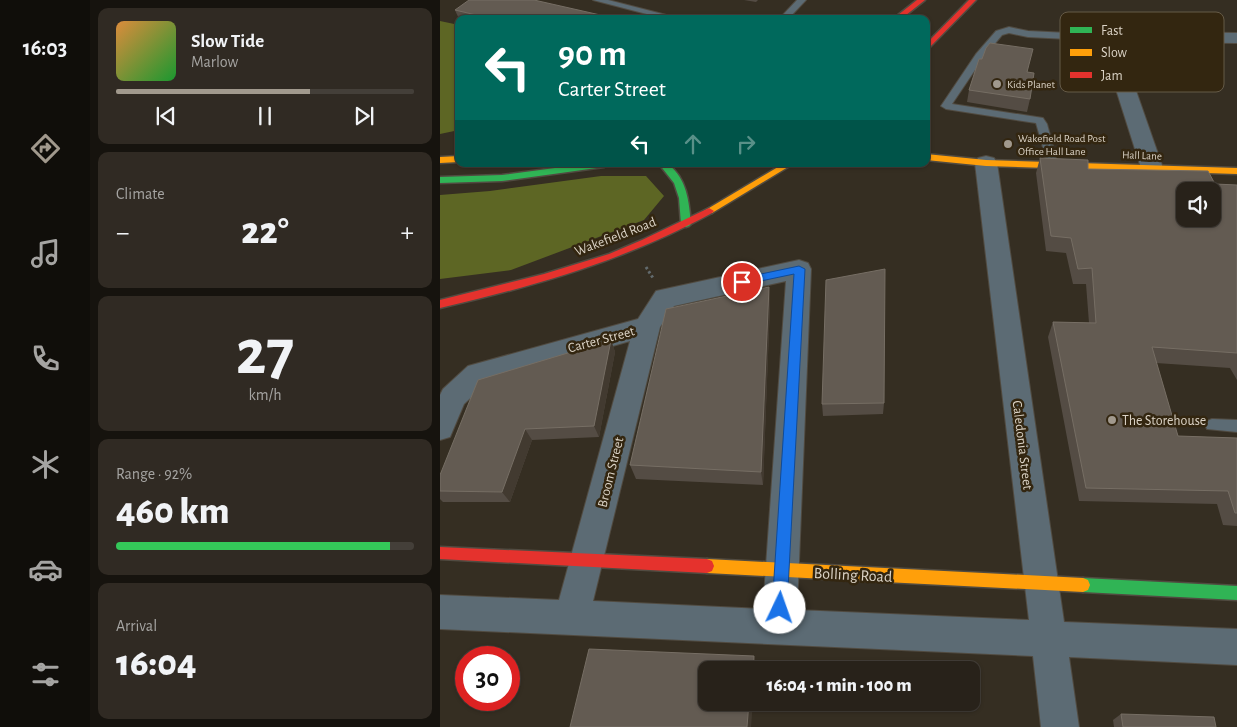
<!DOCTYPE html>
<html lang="en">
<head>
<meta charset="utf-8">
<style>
	body { margin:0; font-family:"Alegreya Sans",sans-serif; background:#302a23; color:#f1f3f6; height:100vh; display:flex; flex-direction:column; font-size:19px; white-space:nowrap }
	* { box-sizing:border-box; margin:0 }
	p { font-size:16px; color:#a5a4a2 }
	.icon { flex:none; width:28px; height:28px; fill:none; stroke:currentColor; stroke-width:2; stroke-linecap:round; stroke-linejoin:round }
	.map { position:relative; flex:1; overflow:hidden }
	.panel { display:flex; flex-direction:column; gap:8px; padding:8px; background:#16130e; width:350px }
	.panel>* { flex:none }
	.top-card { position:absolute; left:15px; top:15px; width:475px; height:152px; border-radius:10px; box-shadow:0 1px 4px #0004,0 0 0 1px #443f39; background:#00695c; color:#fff; overflow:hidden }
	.tools { position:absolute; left:736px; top:182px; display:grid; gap:10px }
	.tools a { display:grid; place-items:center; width:45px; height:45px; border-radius:10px; background:#28221a; box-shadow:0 1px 4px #0004,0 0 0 1px #443f39; font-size:25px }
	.speed { position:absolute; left:15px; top:646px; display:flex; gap:10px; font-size:25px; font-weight:700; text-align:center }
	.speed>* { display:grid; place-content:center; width:65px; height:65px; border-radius:50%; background:#28221a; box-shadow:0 1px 4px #0004,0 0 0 1px #443f39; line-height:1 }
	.speed .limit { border:8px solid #d22; background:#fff; color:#111 }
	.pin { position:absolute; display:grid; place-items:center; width:42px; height:42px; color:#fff; margin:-21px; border:2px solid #fff; border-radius:50%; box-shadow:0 1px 5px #0007 }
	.me { position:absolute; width:55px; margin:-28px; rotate:3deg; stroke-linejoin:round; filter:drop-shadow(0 0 4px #0008) }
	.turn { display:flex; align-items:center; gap:18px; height:105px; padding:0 20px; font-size:22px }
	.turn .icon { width:65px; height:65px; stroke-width:2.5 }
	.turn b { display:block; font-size:35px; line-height:42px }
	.lanes { display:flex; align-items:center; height:48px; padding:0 20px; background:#0003; justify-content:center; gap:25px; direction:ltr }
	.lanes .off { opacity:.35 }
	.big { font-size:38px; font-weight:800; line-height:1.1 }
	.panel .widget { flex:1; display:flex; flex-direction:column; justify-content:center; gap:8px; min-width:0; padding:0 18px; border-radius:10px; background:#302a23 }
	.panel .dial { align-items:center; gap:0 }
	.dial b { font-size:65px; line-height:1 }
	.song { display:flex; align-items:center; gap:15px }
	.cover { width:60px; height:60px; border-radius:8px; background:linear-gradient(135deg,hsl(30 70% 55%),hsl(130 70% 35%)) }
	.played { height:5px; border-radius:2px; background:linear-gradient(90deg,#a1998d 65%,#443f39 65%) }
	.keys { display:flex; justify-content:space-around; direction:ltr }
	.heat { display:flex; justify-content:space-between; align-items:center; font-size:28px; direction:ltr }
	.charge { height:8px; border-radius:4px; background:linear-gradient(90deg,#34c759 92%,#443f39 0) }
	.trip { position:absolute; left:258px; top:661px; width:282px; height:50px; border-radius:10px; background:#28221a; box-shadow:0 1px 4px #0004,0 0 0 1px #443f39; font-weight:800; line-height:50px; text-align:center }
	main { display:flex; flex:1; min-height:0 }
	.menu { display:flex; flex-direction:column; width:90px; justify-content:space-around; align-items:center; background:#100e0a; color:#a5a4a2 }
	.menu .icon { width:35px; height:35px }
	.menu .on { color:#a1998d }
	.menu b { font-size:22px; color:#f1f3f6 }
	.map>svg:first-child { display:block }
	.forest { fill:#5d6624 }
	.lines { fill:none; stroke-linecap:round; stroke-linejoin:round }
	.lane-casing { stroke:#514b41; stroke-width:2 }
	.street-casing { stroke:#514b41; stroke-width:2 }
	.fast-casing { stroke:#514b41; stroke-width:3 }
	.slow-casing { stroke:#514b41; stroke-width:3 }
	.jam-casing { stroke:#514b41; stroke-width:3 }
	.path { stroke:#626a6d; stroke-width:3; stroke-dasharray:2.5 2.5; stroke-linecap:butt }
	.lane { fill:#5c6b74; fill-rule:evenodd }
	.street { fill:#5c6b74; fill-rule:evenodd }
	.fast { fill:#30b455; fill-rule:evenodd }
	.slow { fill:#ff9f0a; fill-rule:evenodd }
	.jam { fill:#e5322d; fill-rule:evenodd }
	.wall { fill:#544c44 }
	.shaded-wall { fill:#423a30 }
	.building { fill:#635b52; stroke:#766e64; fill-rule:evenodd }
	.route { fill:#1a73e8; stroke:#114b97 }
	.poi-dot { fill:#a1998d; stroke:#332610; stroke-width:2 }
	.labels { text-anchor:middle; stroke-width:5; stroke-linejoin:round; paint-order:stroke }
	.far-poi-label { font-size:11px; fill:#dbd3c6; stroke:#332610; text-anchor:start }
	.far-street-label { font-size:11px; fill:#dbd3c6; stroke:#332610 }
	.street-label { font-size:14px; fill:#dbd3c6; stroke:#332610 }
	.poi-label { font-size:14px; fill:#dbd3c6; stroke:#332610; text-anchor:start }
	.near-street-label { font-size:16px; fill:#dbd3c6; stroke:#332610 }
	.key { fill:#332610; stroke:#655a47; stroke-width:1 }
	.key-label { font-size:14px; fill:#dbd3c6 }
</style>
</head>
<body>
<main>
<nav class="menu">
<b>16:03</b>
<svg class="icon on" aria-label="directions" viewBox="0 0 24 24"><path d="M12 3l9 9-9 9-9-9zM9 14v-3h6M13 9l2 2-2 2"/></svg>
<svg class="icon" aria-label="music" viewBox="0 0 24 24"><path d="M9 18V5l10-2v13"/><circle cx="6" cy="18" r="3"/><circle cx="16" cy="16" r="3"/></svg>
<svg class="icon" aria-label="phone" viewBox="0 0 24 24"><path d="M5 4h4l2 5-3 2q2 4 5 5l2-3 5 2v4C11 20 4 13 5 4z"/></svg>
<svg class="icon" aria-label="climate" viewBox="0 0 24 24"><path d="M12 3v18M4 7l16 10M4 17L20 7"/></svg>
<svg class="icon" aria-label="car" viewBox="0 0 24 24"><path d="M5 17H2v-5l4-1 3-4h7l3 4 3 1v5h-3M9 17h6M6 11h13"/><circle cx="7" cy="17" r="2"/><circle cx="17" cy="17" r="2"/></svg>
<svg class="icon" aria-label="filters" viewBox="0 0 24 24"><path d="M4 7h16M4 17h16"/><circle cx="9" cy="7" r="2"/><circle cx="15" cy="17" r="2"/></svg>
</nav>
<section class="panel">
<div class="widget">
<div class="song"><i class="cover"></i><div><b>Slow Tide</b><p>Marlow</p></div></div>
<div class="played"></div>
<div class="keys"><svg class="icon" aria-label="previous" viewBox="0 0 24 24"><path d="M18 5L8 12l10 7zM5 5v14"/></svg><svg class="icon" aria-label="pause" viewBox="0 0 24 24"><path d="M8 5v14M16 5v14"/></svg><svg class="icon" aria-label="next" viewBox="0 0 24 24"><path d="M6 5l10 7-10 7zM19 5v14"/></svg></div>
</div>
<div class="widget"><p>Climate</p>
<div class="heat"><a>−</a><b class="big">22°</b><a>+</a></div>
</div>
<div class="widget dial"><b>27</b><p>km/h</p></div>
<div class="widget"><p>Range · 92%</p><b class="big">460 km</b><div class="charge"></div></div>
<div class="widget"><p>Arrival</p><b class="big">16:04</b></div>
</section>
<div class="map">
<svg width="797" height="727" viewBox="0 0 797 727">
	<rect width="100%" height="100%" fill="#352e22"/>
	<g class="forest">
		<path d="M0,21L19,25V130L0,134Z"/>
		<path d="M161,176H206L224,196L204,220L71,270L0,279V195L50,191Z"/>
	</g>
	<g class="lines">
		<defs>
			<g id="lane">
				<path d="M153,0H168L242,19H226Z"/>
				<path d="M357,0H366L348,19H339Z"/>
				<path d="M569,27L588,31L669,35L674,38L669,41L588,37L569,33L562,35L543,58L512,104L603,118L607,124L618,165L617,167H609L608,165L596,123L506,109L501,106L536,54L556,31Z"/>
				<path d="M772,419L797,420V432L767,429L765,425L767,421Z"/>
			</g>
			<g id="street">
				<path d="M668,31L797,33V43L679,42L723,168L720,173L712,175L704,173L701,168L659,36L662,32Z"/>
				<path d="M546,156L554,158L557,163L624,622L797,629V665L629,657L639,727H601L593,656L0,629V595L119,600L190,341L47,382L24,404L10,437L0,440V395L3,389L28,366L198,319L216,291L359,260L368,263L371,269L357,610L589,620L535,163L538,158ZM346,281L323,609L153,601L220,327L234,306Z"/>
			</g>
			<g id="fast">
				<path d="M145,164H168L164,167L62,181L0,183V177L62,175Z"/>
				<path d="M219,164H228C247,179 249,201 251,224L249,226L246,227L241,224L239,198L234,183Z"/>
				<path d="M643,578L797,586V600L643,592L638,590L636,585L638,580Z"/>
			</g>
			<g id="slow">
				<path d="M486,154L546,160L797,168V174L546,166L486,160Z"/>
				<path d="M19,156V162L0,163V157Z"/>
				<path d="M343,164H353L272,213H266L264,211Z"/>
				<path d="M267,559L643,578L648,580L650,585L648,590L643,592L267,573L262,571L260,566L262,561Z"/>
			</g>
			<g id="jam">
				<path d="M477,0H485L461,19H453Z"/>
				<path d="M529,0H536L486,51V44Z"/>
				<path d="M269,208L274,211L272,213C186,260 95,286 0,308V300L104,274L169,254L202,240Z"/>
				<path d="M0,547L267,559L272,561L274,566L272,571L267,573L0,559Z"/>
			</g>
		</defs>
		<use href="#lane" class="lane-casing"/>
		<use href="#street" class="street-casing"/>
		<use href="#fast" class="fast-casing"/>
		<use href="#slow" class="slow-casing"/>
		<use href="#jam" class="jam-casing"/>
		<path class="path" d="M206,267L213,278"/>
		<use href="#lane" class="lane"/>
		<use href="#street" class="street"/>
		<use href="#fast" class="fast"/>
		<use href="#slow" class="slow"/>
		<use href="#jam" class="jam"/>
	</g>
	<g class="wall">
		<path d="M304,0H318L316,2Z"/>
		<path d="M15,10L178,19H19Z"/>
		<path d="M587,72L590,99L587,112L527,102L529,90Z"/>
		<path d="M600,158L648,169L775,184L797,185V380L790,368L716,363L738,436L797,438V526L783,525L777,504L639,501L608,337L613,322L649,323L646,284H633L626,253L606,251L596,173Z"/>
		<path d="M329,287L330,303L323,485L196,479L190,465Z"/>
		<path d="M171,340L175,352L159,437L92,440L70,502H3L0,499V475Z"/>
		<path d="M444,403L443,414L383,416L382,404Z"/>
		<path d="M681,714L776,727H674L673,720Z"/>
	</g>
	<g class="shaded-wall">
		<path d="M329,287L330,303L323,485L321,472Z"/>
		<path d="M171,340L175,352L159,437L154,426Z"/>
		<path d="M85,429L92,440L70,502L62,492Z"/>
		<path d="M314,656L317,666V670H313Z"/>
		<path d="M309,702H313L311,727H307Z"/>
	</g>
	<g class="building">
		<path d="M29,0H94L178,19H53L15,10Z"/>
		<path d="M550,43L593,49L587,72L594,73L590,99L529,90L539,59H542L546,48Z"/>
		<path d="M600,158L648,160V169L768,171L775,184L797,185V353L712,347L738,436L797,438V513H795L788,491L646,488L613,322L656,323L652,268L638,269L631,238L611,236ZM745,191H772V219H745Z"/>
		<path d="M445,269L444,403L382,404L386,280Z"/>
		<path d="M329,287L321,472L190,465L226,309Z"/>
		<path d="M171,340L154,426L85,429L62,492L0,491V475L38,380Z"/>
		<path d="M149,649L314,656L313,670H266V702H309L307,727H130Z"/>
		<path d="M681,714L774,717L776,727H683Z"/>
	</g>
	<path class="route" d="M359,266L365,269L347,608L345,613L340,615L334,613L332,608L354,274L302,285L297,282L302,278Z"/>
	<g class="poi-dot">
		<circle cx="557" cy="84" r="5"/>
		<circle cx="568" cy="144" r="5"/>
		<circle cx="672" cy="420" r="5"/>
	</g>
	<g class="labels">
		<g class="far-poi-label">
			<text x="567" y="88">Kids Planet</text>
			<text x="578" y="142">Wakefield Road Post<tspan x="578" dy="13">Office Hall Lane</tspan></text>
		</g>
		<g class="far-street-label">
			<text transform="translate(702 155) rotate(2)" y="4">Hall Lane</text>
		</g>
		<g class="street-label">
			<text transform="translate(175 236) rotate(-21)" y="5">Wakefield Road</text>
			<text transform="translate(161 339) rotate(-15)" y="5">Carter Street</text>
			<text transform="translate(583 445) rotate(83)" y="5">Caledonia Street</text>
			<text transform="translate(170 472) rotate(-76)" y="5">Broom Street</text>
		</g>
		<g class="poi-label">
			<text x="682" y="425">The Storehouse</text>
		</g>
		<g class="near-street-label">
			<text transform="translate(413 574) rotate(3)" y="6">Bolling Road</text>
		</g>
	</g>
	<rect x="620" y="12" width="164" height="80" rx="8" class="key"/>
	<rect x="630" y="27" width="22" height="6" fill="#30b455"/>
	<rect x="630" y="49" width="22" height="7" fill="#ff9f0a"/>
	<rect x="630" y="72" width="22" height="6" fill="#e5322d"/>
	<g class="key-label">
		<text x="661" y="35">Fast</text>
		<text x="661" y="57">Slow</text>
		<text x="661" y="80">Jam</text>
	</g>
</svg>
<div class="tools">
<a><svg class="icon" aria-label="sound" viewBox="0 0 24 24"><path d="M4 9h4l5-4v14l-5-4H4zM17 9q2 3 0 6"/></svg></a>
</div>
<div class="speed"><div class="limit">30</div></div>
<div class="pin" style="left:302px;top:282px;background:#d93025"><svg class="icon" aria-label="arrive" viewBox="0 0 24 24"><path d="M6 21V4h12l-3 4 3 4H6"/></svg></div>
<svg class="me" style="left:340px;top:608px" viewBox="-20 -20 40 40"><circle r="19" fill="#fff"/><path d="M0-13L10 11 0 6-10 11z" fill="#1a73e8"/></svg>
<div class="trip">16:04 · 1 min · 100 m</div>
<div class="top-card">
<div class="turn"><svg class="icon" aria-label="left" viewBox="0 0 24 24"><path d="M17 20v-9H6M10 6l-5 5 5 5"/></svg><div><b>90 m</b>Carter Street</div></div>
<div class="lanes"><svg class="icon" aria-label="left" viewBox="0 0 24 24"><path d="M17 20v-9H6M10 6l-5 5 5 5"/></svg><svg class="icon off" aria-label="ahead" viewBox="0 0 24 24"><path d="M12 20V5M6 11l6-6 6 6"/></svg><svg class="icon off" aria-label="right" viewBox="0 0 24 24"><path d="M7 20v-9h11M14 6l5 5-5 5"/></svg></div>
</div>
</div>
</main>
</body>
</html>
